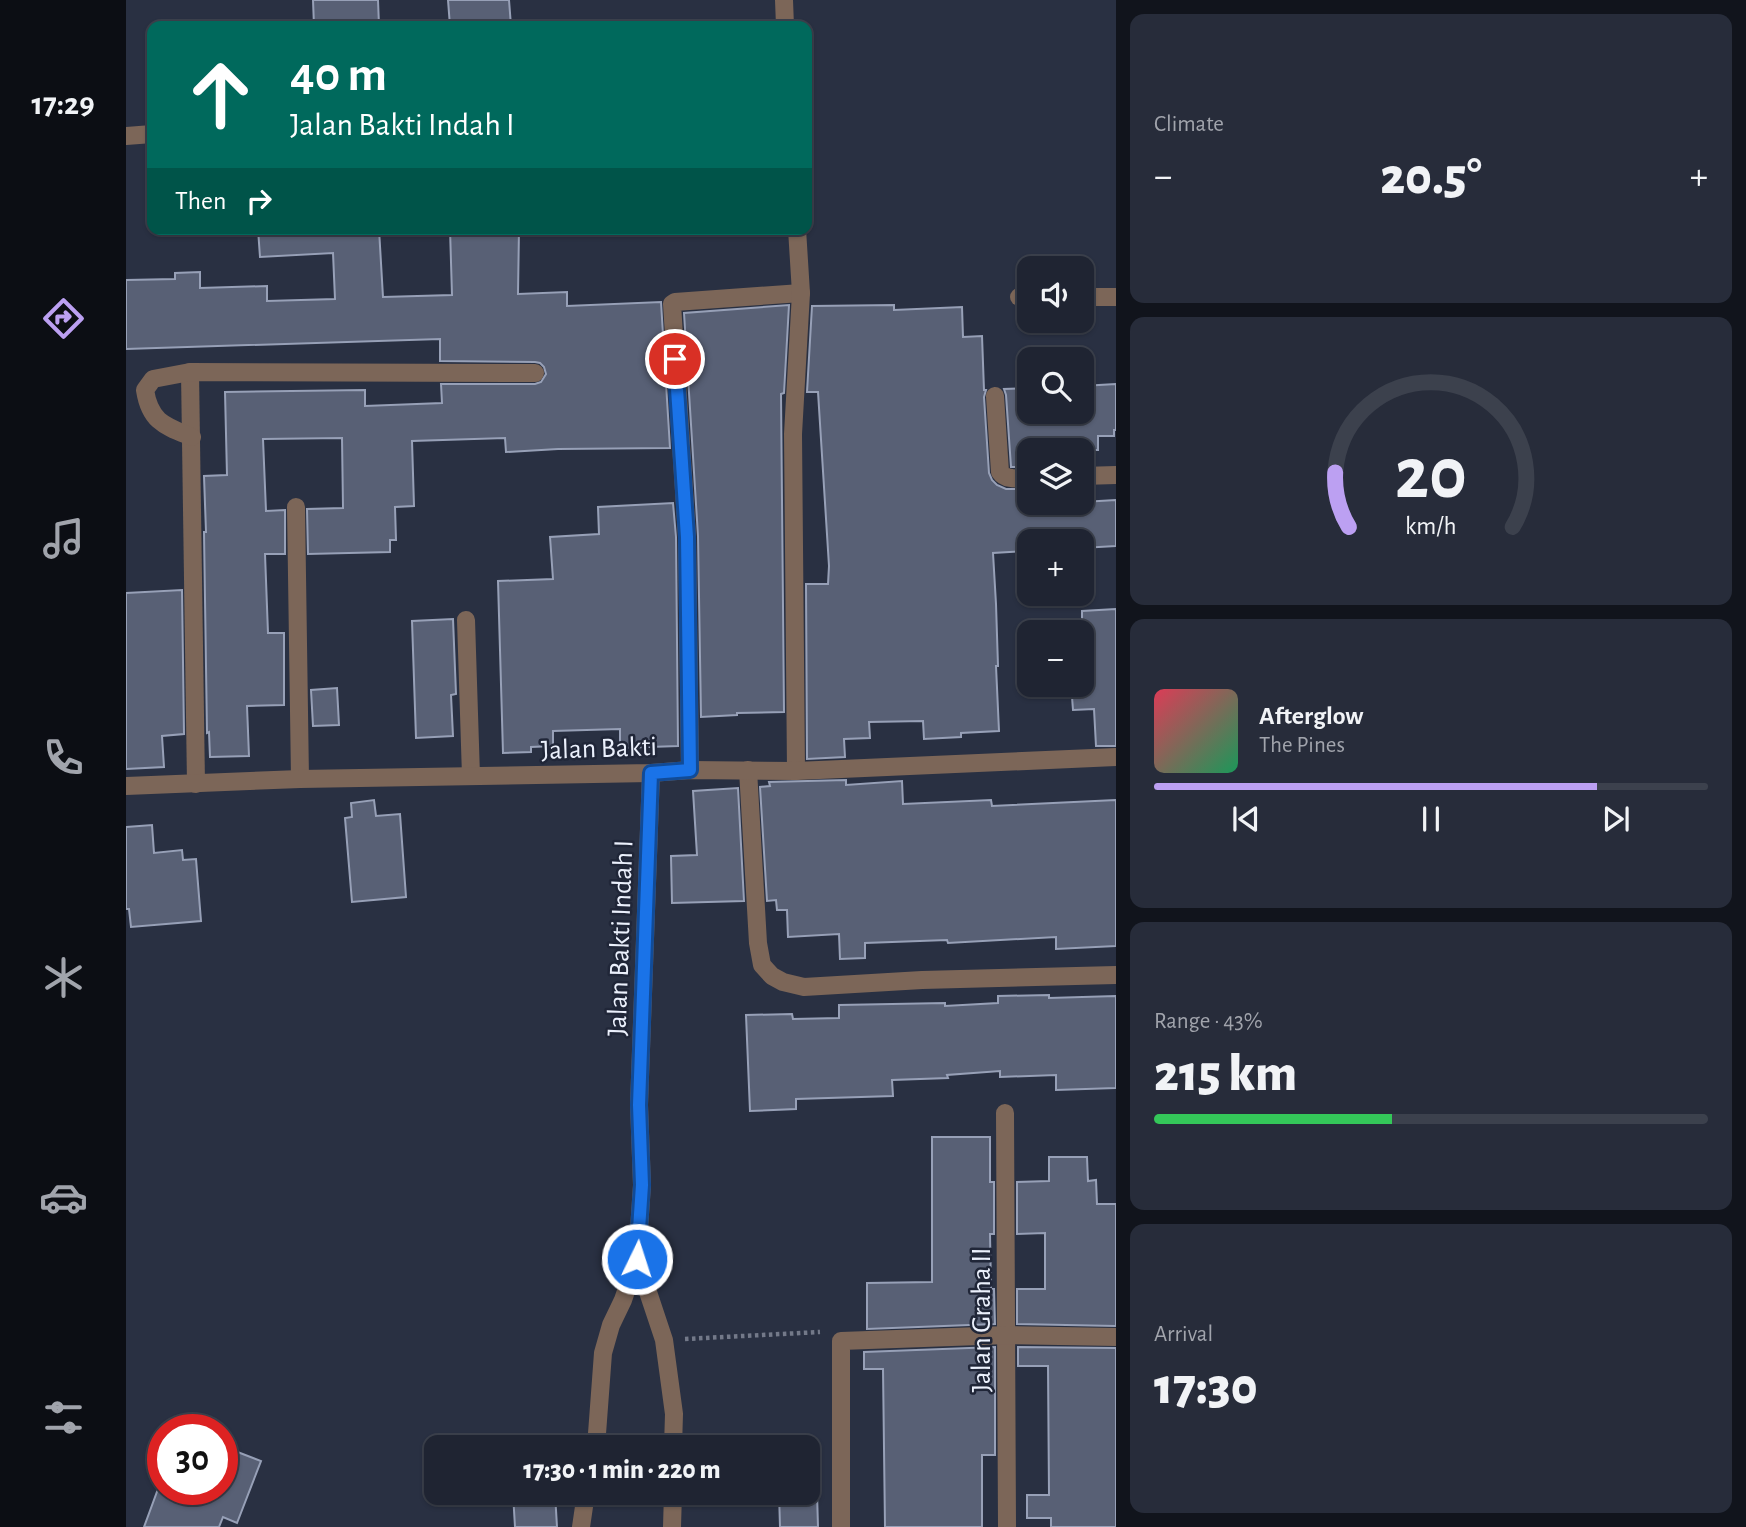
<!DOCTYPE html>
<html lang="en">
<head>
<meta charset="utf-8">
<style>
	body { margin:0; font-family:"Alegreya Sans",sans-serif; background:#272c3a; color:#f1f3f6; height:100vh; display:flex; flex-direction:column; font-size:26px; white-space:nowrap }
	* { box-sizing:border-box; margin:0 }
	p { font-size:23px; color:#a1a4ac }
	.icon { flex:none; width:38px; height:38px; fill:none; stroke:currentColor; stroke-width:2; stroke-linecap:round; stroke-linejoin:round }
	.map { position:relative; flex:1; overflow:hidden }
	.drawer { display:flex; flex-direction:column; gap:14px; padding:14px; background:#11141c; width:630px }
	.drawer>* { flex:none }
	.guide { position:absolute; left:21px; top:21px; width:665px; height:214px; border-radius:14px; box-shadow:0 2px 5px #0004,0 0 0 2px #3c414d; background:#00695c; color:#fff; overflow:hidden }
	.buttons { position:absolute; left:891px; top:256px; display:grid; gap:14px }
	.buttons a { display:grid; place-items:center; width:77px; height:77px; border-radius:14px; background:#1f2432; box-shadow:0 2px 5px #0004,0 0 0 2px #3c414d; font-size:35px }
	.speed { position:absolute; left:21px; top:1414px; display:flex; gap:14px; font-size:35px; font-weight:700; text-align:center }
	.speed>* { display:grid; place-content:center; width:91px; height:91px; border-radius:50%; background:#1f2432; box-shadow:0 2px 5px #0004,0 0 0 2px #3c414d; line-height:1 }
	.speed .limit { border:10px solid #d22; background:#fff; color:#111 }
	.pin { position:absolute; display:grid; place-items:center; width:60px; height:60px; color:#fff; margin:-30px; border:4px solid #fff; border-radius:50%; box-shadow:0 2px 7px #0007 }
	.me { position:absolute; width:77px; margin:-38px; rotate:4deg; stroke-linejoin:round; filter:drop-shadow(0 0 5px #0008) }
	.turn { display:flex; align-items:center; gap:24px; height:147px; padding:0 28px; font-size:32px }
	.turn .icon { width:91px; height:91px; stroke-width:2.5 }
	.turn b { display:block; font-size:49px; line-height:60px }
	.then { display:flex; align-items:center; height:66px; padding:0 28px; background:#0003; gap:14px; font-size:26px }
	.big { font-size:52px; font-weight:800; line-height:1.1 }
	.drawer .tile { flex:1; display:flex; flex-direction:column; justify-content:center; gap:10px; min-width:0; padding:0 24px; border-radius:14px; background:#272c3a }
	.drawer .dial { align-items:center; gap:0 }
	.dial svg { height:182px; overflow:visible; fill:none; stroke:#3c414d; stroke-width:7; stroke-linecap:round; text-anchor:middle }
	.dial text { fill:#f1f3f6; stroke:none }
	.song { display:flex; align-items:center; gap:21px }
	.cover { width:84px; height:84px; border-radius:10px; background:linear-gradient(135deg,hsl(350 70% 55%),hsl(150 70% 35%)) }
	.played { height:7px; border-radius:4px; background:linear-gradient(90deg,#bca0f2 80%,#3c414d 80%) }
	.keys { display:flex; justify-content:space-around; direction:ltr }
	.heat { display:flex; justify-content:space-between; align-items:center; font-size:38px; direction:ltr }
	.charge { height:10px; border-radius:5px; background:linear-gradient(90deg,#34c759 43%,#3c414d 0) }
	.trip { position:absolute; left:298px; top:1435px; width:396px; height:70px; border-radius:14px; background:#1f2432; box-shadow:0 2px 5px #0004,0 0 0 2px #3c414d; font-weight:800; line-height:70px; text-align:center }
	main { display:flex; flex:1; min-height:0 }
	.menu { display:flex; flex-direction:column; width:126px; justify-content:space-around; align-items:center; background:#0c0e14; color:#a1a4ac }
	.menu .icon { width:49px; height:49px }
	.menu .selected { color:#bca0f2 }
	.menu b { font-size:32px; color:#f1f3f6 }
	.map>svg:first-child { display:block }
	.building { fill:#586075; stroke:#97a0b7; stroke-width:2 }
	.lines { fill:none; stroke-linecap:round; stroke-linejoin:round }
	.path { stroke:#737989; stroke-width:4.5; stroke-dasharray:3.5 3.5; stroke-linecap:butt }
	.minor { stroke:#7c6658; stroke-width:18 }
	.route-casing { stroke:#114b97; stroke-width:18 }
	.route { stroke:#1a73e8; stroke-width:12 }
	.labels { text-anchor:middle; stroke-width:5; stroke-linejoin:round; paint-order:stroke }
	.street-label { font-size:28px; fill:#ebf0fc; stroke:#202638 }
</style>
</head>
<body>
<main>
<nav class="menu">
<b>17:29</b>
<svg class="icon selected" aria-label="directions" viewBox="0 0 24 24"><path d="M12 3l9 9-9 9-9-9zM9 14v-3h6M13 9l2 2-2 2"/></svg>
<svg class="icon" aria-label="music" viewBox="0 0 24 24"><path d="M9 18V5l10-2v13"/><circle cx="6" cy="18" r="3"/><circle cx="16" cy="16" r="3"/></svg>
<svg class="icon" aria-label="phone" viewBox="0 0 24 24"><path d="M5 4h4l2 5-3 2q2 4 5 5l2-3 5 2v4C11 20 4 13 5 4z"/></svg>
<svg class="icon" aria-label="climate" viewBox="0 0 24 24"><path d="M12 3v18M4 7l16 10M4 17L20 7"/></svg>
<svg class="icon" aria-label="car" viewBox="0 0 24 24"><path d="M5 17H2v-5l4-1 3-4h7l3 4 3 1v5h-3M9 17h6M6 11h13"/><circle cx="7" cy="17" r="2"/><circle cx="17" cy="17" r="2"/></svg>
<svg class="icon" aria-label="filters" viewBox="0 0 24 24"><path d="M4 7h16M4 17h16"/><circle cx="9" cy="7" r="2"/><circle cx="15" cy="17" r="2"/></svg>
</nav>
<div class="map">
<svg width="990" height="1527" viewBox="0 0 990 1527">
	<rect width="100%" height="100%" fill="#293042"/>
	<g class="building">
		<path d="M187,0H252L253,26H188Z"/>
		<path d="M322,0H383L385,26H324Z"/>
		<path d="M132,229H253L257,297L326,295L324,229H393L392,294L441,292V306L535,302L544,448L432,449L380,452L379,438L286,441L288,506L269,507L270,540H264V552L182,554L181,509L217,508L216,438L137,439L140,511L159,510V554H139L142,633H158V705L121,706L123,756L84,757L83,732L81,733L78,532H80L78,476L101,475L99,392L239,390V406L316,403L315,384H409L415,382L420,374L418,367L414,363L409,362L314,361V339L0,349V280L49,279V273L74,272V288L141,286V301L209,299L207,253L134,257Z"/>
		<path d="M663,305L658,393L655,394L658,712L611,713V715L575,717L572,536L558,313Z"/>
		<path d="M768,305V310L836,307L837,337L856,336L858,390H860L858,397L863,473L866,480L871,485L880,489H903V502H956L990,500V546L956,548V541H903V551L867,553L870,604L872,666H870L873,731L835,733V737L798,739L797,721L743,722L744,738L718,739L719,757L681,759L680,584H702L703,566L692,392H681L686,306Z"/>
		<path d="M990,384V430H988V436H972V450H903V467H885L880,395L878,389L903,388V411H956V386Z"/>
		<path d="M547,503L550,537L552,746L494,748V729L427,731V746L405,747V752L377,753L372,581L427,579L424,537L473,534L472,507Z"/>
		<path d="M56,590L58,734L36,736L38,767L0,769V593Z"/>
		<path d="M990,609V746H970L968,709L947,710L945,684H956V611Z"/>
		<path d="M327,619L330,694L325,695L327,736L290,738L286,621Z"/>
		<path d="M211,688L213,725L187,726L185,690Z"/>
		<path d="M720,780V785L776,781L777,804L865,800L866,806L990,800V946L930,949V937L822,943L821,940L739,943V958L714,959L713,934L662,937L661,910H651L650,900L641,901L634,787L644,786L643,782Z"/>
		<path d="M612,788L618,901L546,903L545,856L571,855L567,791Z"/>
		<path d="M248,800L250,816L274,814L280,897L226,902L219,818L226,817L225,803Z"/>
		<path d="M26,825L28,853L56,850L57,860L70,859L75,921L5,927L3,909H0V827Z"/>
		<path d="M923,995V998L990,996V1088L930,1090V1075L874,1077V1071L821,1075L822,1078L766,1080L767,1096L670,1099V1109L624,1111L620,1015L666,1014L667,1019L713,1018V1005L819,1003V1006L872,1003V996Z"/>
		<path d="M806,1137H864V1182H868V1234H864L865,1289H868L869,1324L741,1329V1283L806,1282Z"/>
		<path d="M923,1157H961L962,1181L970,1180L971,1204H990V1326L891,1324V1289H919V1233L891,1234V1182L923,1181Z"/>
		<path d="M869,1347V1455H856V1527H759L757,1369H738V1352Z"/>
		<path d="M892,1347L990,1348V1527H925V1518H901V1495H923L922,1366H892Z"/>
		<path d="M96,1446L135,1461L111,1523L97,1517L93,1527H18L32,1489H96Z"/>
		<path d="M387,1493H429L431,1527H389Z"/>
		<path d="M653,1493H691L692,1527H654Z"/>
	</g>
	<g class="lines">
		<path class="path" d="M559,1339L694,1332"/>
		<g class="minor">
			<path d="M658,0L659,26"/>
			<path d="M0,136L26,134"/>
			<path d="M893,297H903"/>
			<path d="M956,297H990"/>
			<path d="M64,372L70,784"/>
			<path d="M869,396L874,472C880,481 893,478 903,478"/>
			<path d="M66,437C39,426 24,422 19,390L27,379L64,372L409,373"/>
			<path d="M956,476L990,475"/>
			<path d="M170,507L174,779"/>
			<path d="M340,620L345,776"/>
			<path d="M564,770L561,537L546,304L549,302L675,293"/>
			<path d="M622,770L632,943L636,965L646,976L657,982L678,987L796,980L990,975"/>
			<path d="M670,771L667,434L675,293L671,229"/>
			<path d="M525,773L513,1105L516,1185L511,1259L538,1340L548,1414L547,1447"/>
			<path d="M0,786L174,779L525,773L564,770L670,771L990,757"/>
			<path d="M879,1113L881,1527"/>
			<path d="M470,1447L477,1353L485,1325L497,1300L511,1259"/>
			<path d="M455,1527L460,1493"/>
			<path d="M546,1527L547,1493"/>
			<path d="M715,1527V1341L881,1335L990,1337"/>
		</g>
	</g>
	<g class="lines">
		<defs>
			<path id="route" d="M511,1259L516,1185L513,1105L525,773L564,770L561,537L549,359"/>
		</defs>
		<use href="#route" class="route-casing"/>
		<use href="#route" class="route"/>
	</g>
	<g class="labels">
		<g class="street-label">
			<text transform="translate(473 747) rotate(-2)" y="10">Jalan Bakti</text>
			<text transform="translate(493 938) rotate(-88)" y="10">Jalan Bakti Indah I</text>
			<text transform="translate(854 1320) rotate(-90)" y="10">Jalan Graha II</text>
		</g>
	</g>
</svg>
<div class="buttons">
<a><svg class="icon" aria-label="sound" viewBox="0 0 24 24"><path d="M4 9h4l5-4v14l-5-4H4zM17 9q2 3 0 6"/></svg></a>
<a><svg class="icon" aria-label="search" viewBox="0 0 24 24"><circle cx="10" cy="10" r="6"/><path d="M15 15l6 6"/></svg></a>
<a><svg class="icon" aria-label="layers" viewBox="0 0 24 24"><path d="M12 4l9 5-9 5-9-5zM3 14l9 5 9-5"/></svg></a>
<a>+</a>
<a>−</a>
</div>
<div class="speed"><div class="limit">30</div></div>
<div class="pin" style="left:549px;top:359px;background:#d93025"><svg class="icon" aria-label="arrive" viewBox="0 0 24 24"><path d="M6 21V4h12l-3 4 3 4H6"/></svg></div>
<svg class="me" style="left:511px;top:1259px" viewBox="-20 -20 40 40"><circle r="17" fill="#1a73e8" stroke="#fff" stroke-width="3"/><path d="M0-11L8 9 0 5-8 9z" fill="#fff"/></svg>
<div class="trip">17:30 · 1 min · 220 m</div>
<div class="guide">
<div class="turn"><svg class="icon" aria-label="ahead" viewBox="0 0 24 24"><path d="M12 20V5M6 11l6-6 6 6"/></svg><div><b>40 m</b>Jalan Bakti Indah I</div></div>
<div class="then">Then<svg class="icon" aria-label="right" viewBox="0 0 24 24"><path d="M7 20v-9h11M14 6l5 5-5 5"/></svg></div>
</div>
</div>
<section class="drawer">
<div class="tile"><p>Climate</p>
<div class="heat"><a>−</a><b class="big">20.5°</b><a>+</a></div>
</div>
<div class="tile dial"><svg viewBox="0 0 100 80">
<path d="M14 69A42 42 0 1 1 86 69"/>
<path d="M14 69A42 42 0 0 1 8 45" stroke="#bca0f2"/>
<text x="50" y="56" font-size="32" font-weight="700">20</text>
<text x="50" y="72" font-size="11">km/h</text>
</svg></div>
<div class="tile">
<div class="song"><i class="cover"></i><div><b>Afterglow</b><p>The Pines</p></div></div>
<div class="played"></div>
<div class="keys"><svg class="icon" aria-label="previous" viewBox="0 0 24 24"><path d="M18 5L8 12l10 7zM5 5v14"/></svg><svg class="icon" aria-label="pause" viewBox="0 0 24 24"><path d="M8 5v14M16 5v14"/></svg><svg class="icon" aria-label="next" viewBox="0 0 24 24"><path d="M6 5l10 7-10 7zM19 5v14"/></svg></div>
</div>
<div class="tile"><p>Range · 43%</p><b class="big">215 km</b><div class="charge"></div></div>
<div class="tile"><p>Arrival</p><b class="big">17:30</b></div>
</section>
</main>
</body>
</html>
